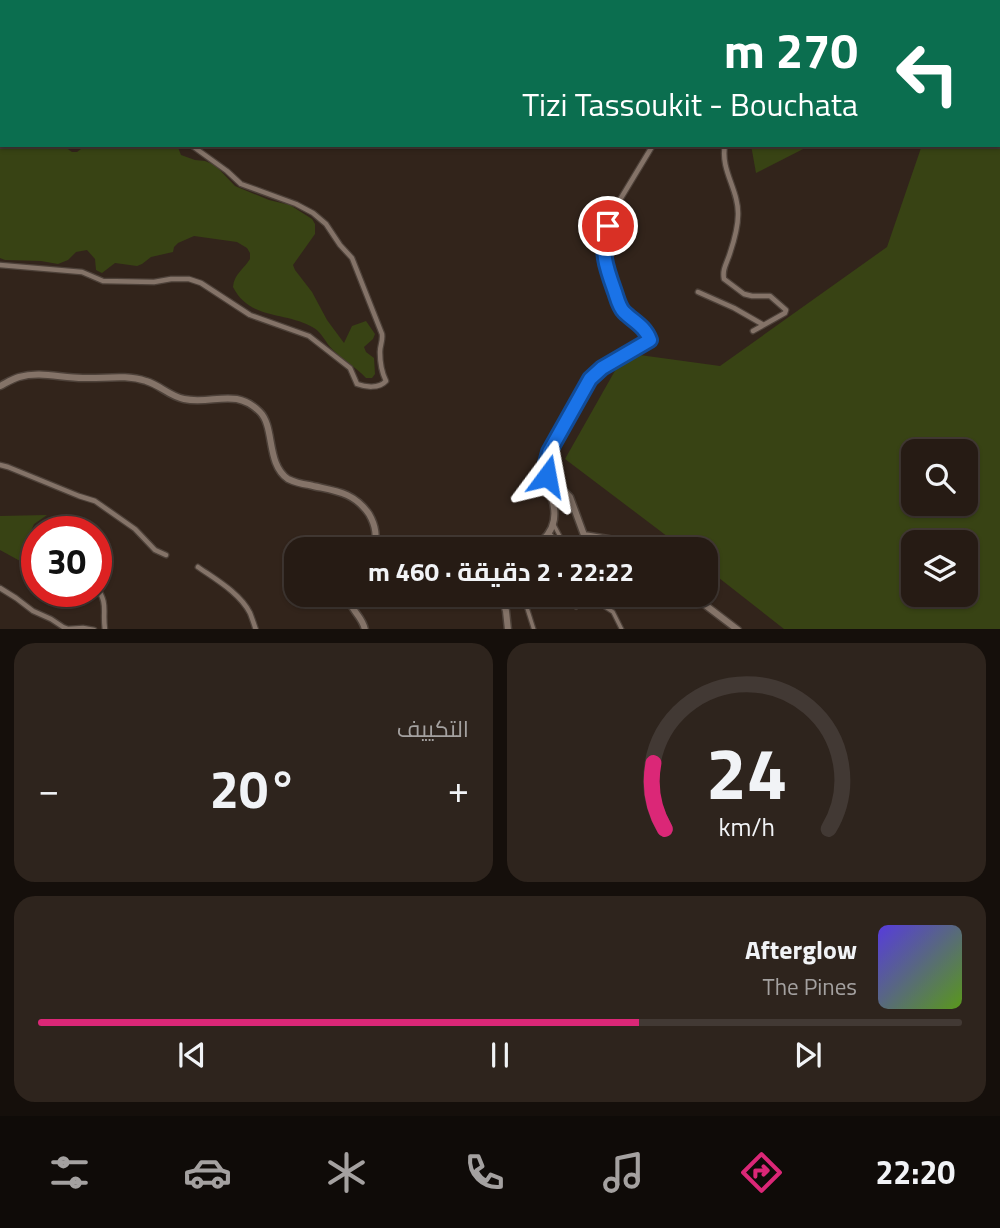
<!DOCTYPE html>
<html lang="ar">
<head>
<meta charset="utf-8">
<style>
	body { margin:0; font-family:"Titillium Web",Cairo,sans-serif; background:#2e241d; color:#f1f3f6; direction:rtl; height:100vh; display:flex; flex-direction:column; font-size:26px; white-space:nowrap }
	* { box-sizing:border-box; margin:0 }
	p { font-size:23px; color:#a4a1a0 }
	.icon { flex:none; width:38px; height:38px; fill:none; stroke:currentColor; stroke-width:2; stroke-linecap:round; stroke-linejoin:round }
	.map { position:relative; height:629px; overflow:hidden; direction:ltr }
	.details { display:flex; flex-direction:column; gap:14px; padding:14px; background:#150f0b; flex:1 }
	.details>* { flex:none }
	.top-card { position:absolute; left:0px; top:0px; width:1001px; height:147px; box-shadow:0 2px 5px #0004,0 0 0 2px #423934; direction:rtl; background:#0b6e4f; color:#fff; overflow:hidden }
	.controls { position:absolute; left:901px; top:439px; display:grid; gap:14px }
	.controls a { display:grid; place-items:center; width:77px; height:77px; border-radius:14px; background:#261b14; box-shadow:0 2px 5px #0004,0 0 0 2px #423934; font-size:35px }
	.speed { position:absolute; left:21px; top:516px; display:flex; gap:14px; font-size:35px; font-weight:700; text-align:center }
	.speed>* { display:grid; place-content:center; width:91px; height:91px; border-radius:50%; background:#261b14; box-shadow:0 2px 5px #0004,0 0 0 2px #423934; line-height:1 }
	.speed .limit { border:10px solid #d22; background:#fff; color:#111 }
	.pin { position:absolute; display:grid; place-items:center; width:60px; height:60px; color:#fff; margin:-30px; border:4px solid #fff; border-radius:50%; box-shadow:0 2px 7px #0007 }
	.me { position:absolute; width:77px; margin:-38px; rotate:13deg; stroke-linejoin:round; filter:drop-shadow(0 0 5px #0008) }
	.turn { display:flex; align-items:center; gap:24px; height:147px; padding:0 28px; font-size:32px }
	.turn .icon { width:91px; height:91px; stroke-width:2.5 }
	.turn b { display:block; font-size:49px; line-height:60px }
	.big { font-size:52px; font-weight:700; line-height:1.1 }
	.details .widget { flex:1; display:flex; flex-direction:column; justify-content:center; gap:10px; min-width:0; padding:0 24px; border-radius:21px; background:#2e241d }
	.details .dial { align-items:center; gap:0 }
	.dial svg { height:182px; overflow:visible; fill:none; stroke:#423934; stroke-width:7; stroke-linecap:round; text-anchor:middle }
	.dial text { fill:#f1f3f6; stroke:none }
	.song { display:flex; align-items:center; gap:21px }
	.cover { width:84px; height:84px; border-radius:10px; background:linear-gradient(135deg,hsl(250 70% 55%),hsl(90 70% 35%)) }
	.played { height:7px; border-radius:4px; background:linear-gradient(90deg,#db2777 65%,#423934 65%) }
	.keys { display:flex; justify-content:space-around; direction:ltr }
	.heat { display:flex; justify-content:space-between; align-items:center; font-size:38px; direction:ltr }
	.details .tiles { flex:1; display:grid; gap:14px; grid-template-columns:1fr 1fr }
	.widget:last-child { grid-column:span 2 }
	.trip { position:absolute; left:284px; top:537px; width:434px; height:70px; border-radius:21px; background:#261b14; box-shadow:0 2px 5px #0004,0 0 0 2px #423934; font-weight:700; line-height:70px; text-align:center; direction:rtl }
	.tabs { display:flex; height:112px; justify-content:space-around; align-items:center; background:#0f0b08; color:#a4a1a0 }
	.tabs .icon { width:49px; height:49px }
	.tabs .active { color:#db2777 }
	.tabs b { font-size:32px; color:#f1f3f6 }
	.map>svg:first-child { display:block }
	.green { fill:#384314; fill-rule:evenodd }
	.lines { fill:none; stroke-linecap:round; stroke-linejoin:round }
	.pedestrian-casing { stroke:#4d4139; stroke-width:6 }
	.minor-casing { stroke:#4d4139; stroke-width:7 }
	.tertiary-casing { stroke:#4d4139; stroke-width:9 }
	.pedestrian { stroke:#847368; stroke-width:3.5 }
	.minor { stroke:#847368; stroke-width:4.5 }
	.tertiary { stroke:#847368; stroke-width:6 }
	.route-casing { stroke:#114b97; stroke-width:18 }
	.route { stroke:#1a73e8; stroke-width:12 }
</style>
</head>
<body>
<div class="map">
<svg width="1000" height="630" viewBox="0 0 1000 630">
	<rect width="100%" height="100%" fill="#32241b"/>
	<g class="green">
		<path d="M759,0H1000V629H784L705,567V550L684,549L565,459L625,353L720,366L887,247L922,145H999V2H759ZM914,452H966V504H914ZM914,542H966V595H914Z"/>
		<path d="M0,77L2,80V145H62L72,152H77L81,149L82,145H177L181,155L195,160L205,161L215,165L235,186L269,200L290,205L312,219L315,224V234L293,265L295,270L312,292L327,320L344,343L352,326L366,321L375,334L373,339L364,347L366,352L374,358L375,374L372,378H366C356,367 343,360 332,349C326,343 322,333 314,328C287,311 250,321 233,287C234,274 244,269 250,259V253L247,248L237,242L194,236L178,243L174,247L173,252L151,257L142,264L137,266L115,263L102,273L96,270L95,259L87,250L76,252L68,260L58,264L41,261L5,260L0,258Z"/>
		<path d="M751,145H811L756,173Z"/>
		<path d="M47,515L34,524L29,536L37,540V584L31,567L0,550V516Z"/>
	</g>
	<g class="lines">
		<defs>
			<g id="pedestrian">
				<path d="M554,525L567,550"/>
				<path d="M550,534L554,538L551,550"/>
				<path d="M526,595L527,608L534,630"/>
				<path d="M565,595L576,607"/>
				<path d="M598,595L602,605L613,612L622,630"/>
			</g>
			<g id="minor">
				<path d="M43,0V2"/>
				<path d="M677,0L678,2"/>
				<path d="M748,0L749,2"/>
				<path d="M725,145C720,170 739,190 738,215C738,227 734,241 730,253C727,263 722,269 724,279L744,294L752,296H770L786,310L785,313L753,331"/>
				<path d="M0,265L82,272L103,281L154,282L171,279H189L201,283L250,315L309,336L350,368L357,384C365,387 379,389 386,381C382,373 380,361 380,352C380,345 383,341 382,334L352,258L340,245L326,224L313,213L296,204L241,184L227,171L191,145"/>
				<path d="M698,292L734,308L762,324"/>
				<path d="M0,465L8,467L79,496L95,501L135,529L155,550L166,555"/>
				<path d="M547,476L546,463L549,452L586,383L593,375L606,365L650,340V337L636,321L625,313L621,308L604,262L605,238L615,208L653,145"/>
				<path d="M198,567C215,579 240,593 250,613C252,618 254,624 256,630"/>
				<path d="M96,586C109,605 102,610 105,630"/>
				<path d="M0,588L16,598L33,611L51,619L63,627L68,629L83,628L94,630"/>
			</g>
			<g id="tertiary">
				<path d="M0,386C6,383 12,379 19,377C40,371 61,378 83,378C104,379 125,374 146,381C160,385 169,396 184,399C213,405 235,387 260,412C275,427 266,464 288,479C294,482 302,484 309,485C334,491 353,491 369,514C376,526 377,536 374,550"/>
				<path d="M528,550C551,538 560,521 551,496C549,491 545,486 543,480L544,477L547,476L551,477L570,497L584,535L626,542L632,546L634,550"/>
				<path d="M349,595C348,609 363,616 365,630"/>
				<path d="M501,595L506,611L508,630"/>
				<path d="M692,595L738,630"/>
			</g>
		</defs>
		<use href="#pedestrian" class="pedestrian-casing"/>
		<use href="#minor" class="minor-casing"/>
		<use href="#tertiary" class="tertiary-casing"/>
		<use href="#pedestrian" class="pedestrian"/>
		<use href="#minor" class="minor"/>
		<use href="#tertiary" class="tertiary"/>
	</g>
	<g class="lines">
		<defs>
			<path id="route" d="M547,476L546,463L549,452L590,379L602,368L650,340C645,326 633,321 624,312C619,307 617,298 615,292C606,267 600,252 608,226"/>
		</defs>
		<use href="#route" class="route-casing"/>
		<use href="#route" class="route"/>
	</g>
</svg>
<div class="controls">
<a><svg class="icon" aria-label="search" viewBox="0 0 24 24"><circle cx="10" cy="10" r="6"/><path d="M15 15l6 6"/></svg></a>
<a><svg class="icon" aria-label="layers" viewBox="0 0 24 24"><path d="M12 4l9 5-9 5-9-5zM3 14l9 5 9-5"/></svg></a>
</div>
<div class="speed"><div class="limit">30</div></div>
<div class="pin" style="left:608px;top:226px;background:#d93025"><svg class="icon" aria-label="arrive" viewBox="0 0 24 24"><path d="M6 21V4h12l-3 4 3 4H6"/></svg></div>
<svg class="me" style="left:547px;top:476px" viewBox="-20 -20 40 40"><path d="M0-17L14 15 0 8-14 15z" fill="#1a73e8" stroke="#fff" stroke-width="4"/></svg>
<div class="trip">22:22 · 2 دقيقة · 460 m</div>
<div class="top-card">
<div class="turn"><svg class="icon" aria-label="left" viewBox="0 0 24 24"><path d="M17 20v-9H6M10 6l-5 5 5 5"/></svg><div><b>270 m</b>Tizi Tassoukit - Bouchata</div></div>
</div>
</div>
<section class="details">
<div class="tiles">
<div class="widget dial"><svg viewBox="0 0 100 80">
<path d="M14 69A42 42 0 1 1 86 69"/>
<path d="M14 69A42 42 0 0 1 9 40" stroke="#db2777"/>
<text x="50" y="56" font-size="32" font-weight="700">24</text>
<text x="50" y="72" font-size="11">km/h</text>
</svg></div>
<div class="widget"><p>التكييف</p>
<div class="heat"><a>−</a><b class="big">20°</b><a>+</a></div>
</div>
<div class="widget">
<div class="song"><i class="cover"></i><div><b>Afterglow</b><p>The Pines</p></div></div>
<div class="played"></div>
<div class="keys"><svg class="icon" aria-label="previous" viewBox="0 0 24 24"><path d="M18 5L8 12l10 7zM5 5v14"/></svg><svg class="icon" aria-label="pause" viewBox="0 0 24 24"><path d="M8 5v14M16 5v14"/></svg><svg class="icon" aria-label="next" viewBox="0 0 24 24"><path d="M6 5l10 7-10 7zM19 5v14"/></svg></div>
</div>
</div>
</section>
<nav class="tabs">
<b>22:20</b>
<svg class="icon active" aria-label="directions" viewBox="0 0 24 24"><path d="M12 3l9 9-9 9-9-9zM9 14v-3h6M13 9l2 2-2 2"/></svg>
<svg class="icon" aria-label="music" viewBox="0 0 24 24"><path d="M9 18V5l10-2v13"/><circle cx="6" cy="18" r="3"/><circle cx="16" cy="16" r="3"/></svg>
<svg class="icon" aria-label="phone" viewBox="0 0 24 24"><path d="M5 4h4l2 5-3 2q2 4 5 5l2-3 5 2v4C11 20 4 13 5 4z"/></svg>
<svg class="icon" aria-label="climate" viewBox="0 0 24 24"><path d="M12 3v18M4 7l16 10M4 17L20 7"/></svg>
<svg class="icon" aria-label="car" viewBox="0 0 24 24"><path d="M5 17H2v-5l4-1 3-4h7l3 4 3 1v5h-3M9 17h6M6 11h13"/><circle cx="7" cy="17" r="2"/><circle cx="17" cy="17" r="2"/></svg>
<svg class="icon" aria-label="filters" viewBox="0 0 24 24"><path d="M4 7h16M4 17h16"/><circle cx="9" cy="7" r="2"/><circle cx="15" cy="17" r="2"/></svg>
</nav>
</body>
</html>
